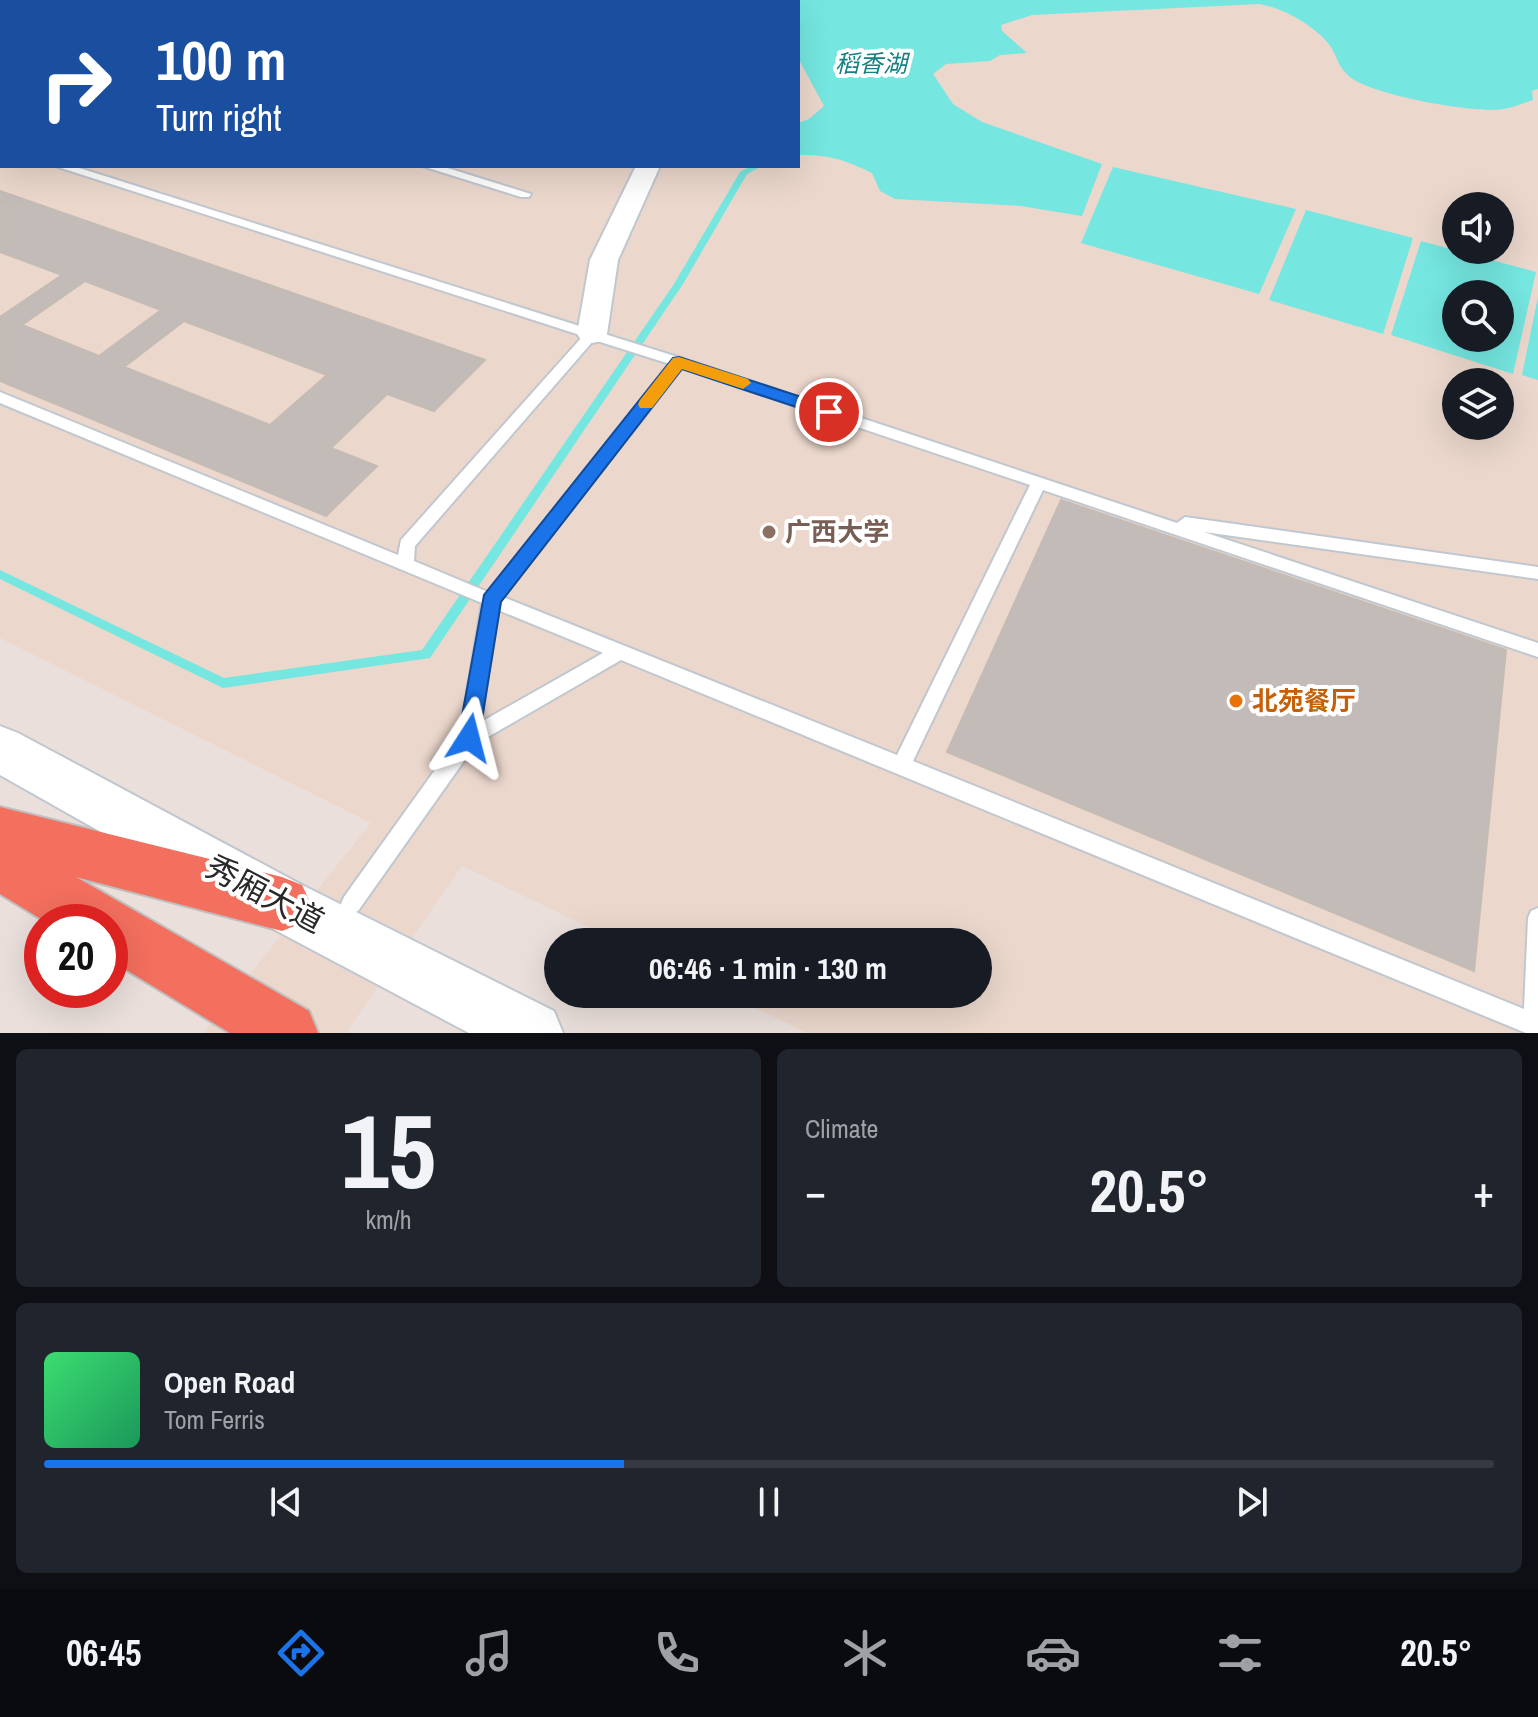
<!DOCTYPE html>
<html lang="en">
<head>
<meta charset="utf-8">
<style>
	body { margin:0; font-family:"Archivo Narrow","Noto Sans SC",sans-serif; background:#20242c; color:#f1f3f6; height:100vh; display:flex; flex-direction:column; font-size:30px; white-space:nowrap }
	* { box-sizing:border-box; margin:0 }
	p { font-size:26px; color:#9ea1a6 }
	.icon { flex:none; width:44px; height:44px; fill:none; stroke:currentColor; stroke-width:2; stroke-linecap:round; stroke-linejoin:round }
	.map { position:relative; height:1033px; overflow:hidden }
	.sheet { display:flex; flex-direction:column; gap:16px; padding:16px; background:#0d0f14; flex:1 }
	.sheet>* { flex:none }
	.hud { position:absolute; left:0px; top:0px; width:800px; height:168px; box-shadow:0 8px 32px #0002; background:#1a4fa0; color:#fff; overflow:hidden }
	.fabs { position:absolute; left:1442px; top:192px; display:grid; gap:16px }
	.fabs a { display:grid; place-items:center; width:72px; height:72px; border-radius:50%; background:#171b24; box-shadow:0 8px 32px #0002; font-size:40px }
	.speed { position:absolute; left:24px; top:904px; display:flex; gap:16px; font-size:40px; font-weight:700; text-align:center }
	.speed>* { display:grid; place-content:center; width:104px; height:104px; border-radius:50%; background:#171b24; box-shadow:0 8px 32px #0002; line-height:1 }
	.speed .limit { border:12px solid #d22; background:#fff; color:#111 }
	.pin { position:absolute; display:grid; place-items:center; width:68px; height:68px; color:#fff; margin:-34px; border:4px solid #fff; border-radius:50%; box-shadow:0 2px 8px #0007 }
	.me { position:absolute; width:88px; margin:-44px; rotate:9deg; stroke-linejoin:round; filter:drop-shadow(0 0 6px #0008) }
	.turn { display:flex; align-items:center; gap:28px; height:168px; padding:0 24px; font-size:36px }
	.turn .icon { width:104px; height:104px; stroke-width:2.5 }
	.turn b { display:block; font-size:56px; line-height:68px }
	.big { font-size:60px; font-weight:700; line-height:1.1 }
	.sheet .card { flex:1; display:flex; flex-direction:column; justify-content:center; gap:12px; min-width:0; padding:0 28px; border-radius:12px; background:#20242c }
	.sheet .dial { align-items:center; gap:0 }
	.dial b { font-size:104px; line-height:1 }
	.song { display:flex; align-items:center; gap:24px }
	.cover { width:96px; height:96px; border-radius:12px; background:linear-gradient(135deg,hsl(140 70% 55%),hsl(150 70% 35%)) }
	.played { height:8px; border-radius:4px; background:linear-gradient(90deg,#1a73e8 40%,#363941 40%) }
	.keys { display:flex; justify-content:space-around; direction:ltr }
	.heat { display:flex; justify-content:space-between; align-items:center; font-size:44px; direction:ltr }
	.sheet .tiles { flex:1; display:grid; gap:16px; grid-template-columns:1fr 1fr }
	.card:last-child { grid-column:span 2 }
	.trip { position:absolute; left:544px; top:928px; width:448px; height:80px; border-radius:40px; background:#171b24; box-shadow:0 8px 32px #0002; font-weight:700; line-height:80px; text-align:center }
	.tab-bar { display:flex; height:128px; justify-content:space-around; align-items:center; background:#090b0e; color:#9ea1a6 }
	.tab-bar .icon { width:56px; height:56px }
	.tab-bar .on { color:#1a73e8 }
	.tab-bar b { font-size:36px; color:#f1f3f6 }
	.map>svg:first-child { display:block }
	.education { fill:#ebd7cc; fill-rule:evenodd }
	.water { fill:#75e6e0; fill-rule:evenodd }
	.lines { fill:none; stroke-linecap:round; stroke-linejoin:round }
	.stream { fill:#75e6e0; fill-rule:evenodd }
	.building { fill:#c3bbb7; stroke:#c5bbb5; stroke-width:2; fill-rule:evenodd }
	.lane-casing { stroke:#c0c7cf; stroke-width:4 }
	.street-casing { stroke:#c0c7cf; stroke-width:4 }
	.secondary-casing { stroke:#c0c7cf; stroke-width:4 }
	.highway-casing { stroke:#bfbfbf; stroke-width:4 }
	.lane { fill:#fff; fill-rule:evenodd }
	.street { fill:#fff; fill-rule:evenodd }
	.secondary { fill:#fff; fill-rule:evenodd }
	.highway { fill:#f36f5e; fill-rule:evenodd }
	.route { fill:#1a73e8; stroke:#114b97; stroke-width:2 }
	.slow { fill:#f59e0b }
	.education-dot { fill:#8d6e63; stroke:#fff; stroke-width:3 }
	.food-dot { fill:#e8710a; stroke:#fff; stroke-width:3 }
	.labels { text-anchor:middle; stroke-width:8; stroke-linejoin:round; paint-order:stroke }
	.far-water-label { font-size:24px; font-style:italic; fill:#168083; stroke:#fff }
	.education-label { font-size:26px; font-weight:bold; fill:#785e54; stroke:#fff; text-anchor:start }
	.food-label { font-size:26px; font-weight:bold; fill:#c56008; stroke:#fff; text-anchor:start }
	.near-street-label { font-size:32px; fill:#292929; stroke:#fff }
</style>
</head>
<body>
<div class="map">
<svg width="1538" height="1033" viewBox="0 0 1538 1033">
	<rect width="100%" height="100%" fill="#eadfdb"/>
	<path class="education" d="M0,0H1538V1033H807L727,994H978V942H619L462,866L346,1033H203L371,823L0,638ZM2,2H798V166H2ZM1456,206H1500V250H1456ZM1456,294H1500V338H1456ZM1456,382H1500V426H1456Z"/>
	<g class="water">
		<path d="M760,0H1538V89L1532,91L1533,100C1524,103 1514,107 1504,109C1476,114 1372,95 1350,77C1336,64 1339,60 1331,47C1316,26 1283,8 1259,4L1032,15L1001,25L1002,31L1027,53L1000,55L990,61L946,64L933,74L953,104L982,122L1102,164L1082,216L1021,206L895,199L880,191L872,173C846,160 827,154 798,155V123L809,119L824,106L798,58V2Z"/>
		<path d="M1113,167L1296,209L1259,294L1081,243Z"/>
		<path d="M1306,210L1413,238L1383,334L1269,300Z"/>
		<path d="M1421,241L1536,272L1513,374L1391,335ZM1500,294V338H1456V294Z"/>
		<path d="M1538,297V380L1522,375Z"/>
	</g>
	<g class="lines">
		<path class="stream" d="M751,166H762L747,174L683,284L430,658L223,688L0,579V570L224,678L422,650L674,284L740,172Z"/>
	</g>
	<g class="building">
		<path d="M0,191L485,360L434,411L387,394L331,448L377,466L326,516L0,381V317L62,275L0,252ZM85,281L161,310L99,356L22,325ZM184,321L327,375L270,425L124,367Z"/>
		<path d="M1061,500L1506,650L1474,971L947,752Z"/>
	</g>
	<g class="lines">
		<defs>
			<g id="lane">
				<path d="M0,0H7L0,4Z"/>
				<path d="M404,0H414L403,2Z"/>
				<path d="M55,166H73L684,359L1177,523L1185,517L1538,567V579L1204,532L1538,643V657L1043,490L913,761L1524,1009L1528,918L1531,911L1538,908V1033H1526L621,660L476,744L358,911L351,914L344,911L341,904L344,897L460,735L482,603L0,403V392L398,555L401,540L583,336ZM594,340L670,364L488,592L414,561L415,546ZM682,368L1030,485L897,755L503,597ZM498,610L603,653L481,722Z"/>
				<path d="M422,166H441L531,194L529,197H521Z"/>
			</g>
			<g id="street">
				<path d="M74,0H97L98,2H75Z"/>
				<path d="M712,0H732L733,2H713Z"/>
				<path d="M636,166H660L618,260L607,334L602,341L592,343L582,341L577,334L590,260Z"/>
			</g>
			<path id="secondary" d="M0,726L18,733L302,885L554,1011L563,1033H469L262,923L0,775Z"/>
			<path id="highway" d="M0,807L282,877L302,885L311,904L302,923L282,931L76,877L309,1011L318,1033H230L110,960V922H46L0,894Z"/>
		</defs>
		<use href="#lane" class="lane-casing"/>
		<use href="#street" class="street-casing"/>
		<use href="#secondary" class="secondary-casing"/>
		<use href="#highway" class="highway-casing"/>
		<use href="#lane" class="lane"/>
		<use href="#street" class="street"/>
		<use href="#secondary" class="secondary"/>
		<use href="#highway" class="highway"/>
	</g>
	<path class="route" d="M679,357L835,408L837,412L829,418L682,369L501,602L479,738L476,745L469,748L461,745L458,738L484,595L673,358Z"/>
	<path class="slow" d="M679,357L748,379L751,383L743,389L682,369L652,408H640L638,404L640,400L673,358Z"/>
	<circle class="education-dot" cx="769" cy="532" r="8"/>
	<circle class="food-dot" cx="1236" cy="701" r="8"/>
	<g class="labels">
		<g class="far-water-label">
			<text x="871" y="72">稻香湖</text>
		</g>
		<g class="education-label">
			<text x="785" y="541">广西大学</text>
		</g>
		<g class="food-label">
			<text x="1252" y="710">北苑餐厅</text>
		</g>
		<g class="near-street-label">
			<text transform="translate(265 894) rotate(28)" y="11">秀厢大道</text>
		</g>
	</g>
</svg>
<div class="fabs">
<a><svg class="icon" aria-label="sound" viewBox="0 0 24 24"><path d="M4 9h4l5-4v14l-5-4H4zM17 9q2 3 0 6"/></svg></a>
<a><svg class="icon" aria-label="search" viewBox="0 0 24 24"><circle cx="10" cy="10" r="6"/><path d="M15 15l6 6"/></svg></a>
<a><svg class="icon" aria-label="layers" viewBox="0 0 24 24"><path d="M12 4l9 5-9 5-9-5zM3 14l9 5 9-5"/></svg></a>
</div>
<div class="speed"><div class="limit">20</div></div>
<div class="pin" style="left:829px;top:412px;background:#d93025"><svg class="icon" aria-label="arrive" viewBox="0 0 24 24"><path d="M6 21V4h12l-3 4 3 4H6"/></svg></div>
<svg class="me" style="left:469px;top:738px" viewBox="-20 -20 40 40"><path d="M0-17L14 15 0 8-14 15z" fill="#1a73e8" stroke="#fff" stroke-width="4"/></svg>
<div class="trip">06:46 · 1 min · 130 m</div>
<div class="hud">
<div class="turn"><svg class="icon" aria-label="right" viewBox="0 0 24 24"><path d="M7 20v-9h11M14 6l5 5-5 5"/></svg><div><b>100 m</b>Turn right</div></div>
</div>
</div>
<section class="sheet">
<div class="tiles">
<div class="card dial"><b>15</b><p>km/h</p></div>
<div class="card"><p>Climate</p>
<div class="heat"><a>−</a><b class="big">20.5°</b><a>+</a></div>
</div>
<div class="card">
<div class="song"><i class="cover"></i><div><b>Open Road</b><p>Tom Ferris</p></div></div>
<div class="played"></div>
<div class="keys"><svg class="icon" aria-label="previous" viewBox="0 0 24 24"><path d="M18 5L8 12l10 7zM5 5v14"/></svg><svg class="icon" aria-label="pause" viewBox="0 0 24 24"><path d="M8 5v14M16 5v14"/></svg><svg class="icon" aria-label="next" viewBox="0 0 24 24"><path d="M6 5l10 7-10 7zM19 5v14"/></svg></div>
</div>
</div>
</section>
<nav class="tab-bar">
<b>06:45</b>
<svg class="icon on" aria-label="directions" viewBox="0 0 24 24"><path d="M12 3l9 9-9 9-9-9zM9 14v-3h6M13 9l2 2-2 2"/></svg>
<svg class="icon" aria-label="music" viewBox="0 0 24 24"><path d="M9 18V5l10-2v13"/><circle cx="6" cy="18" r="3"/><circle cx="16" cy="16" r="3"/></svg>
<svg class="icon" aria-label="phone" viewBox="0 0 24 24"><path d="M5 4h4l2 5-3 2q2 4 5 5l2-3 5 2v4C11 20 4 13 5 4z"/></svg>
<svg class="icon" aria-label="climate" viewBox="0 0 24 24"><path d="M12 3v18M4 7l16 10M4 17L20 7"/></svg>
<svg class="icon" aria-label="car" viewBox="0 0 24 24"><path d="M5 17H2v-5l4-1 3-4h7l3 4 3 1v5h-3M9 17h6M6 11h13"/><circle cx="7" cy="17" r="2"/><circle cx="17" cy="17" r="2"/></svg>
<svg class="icon" aria-label="filters" viewBox="0 0 24 24"><path d="M4 7h16M4 17h16"/><circle cx="9" cy="7" r="2"/><circle cx="15" cy="17" r="2"/></svg>
<b>20.5°</b>
</nav>
</body>
</html>
